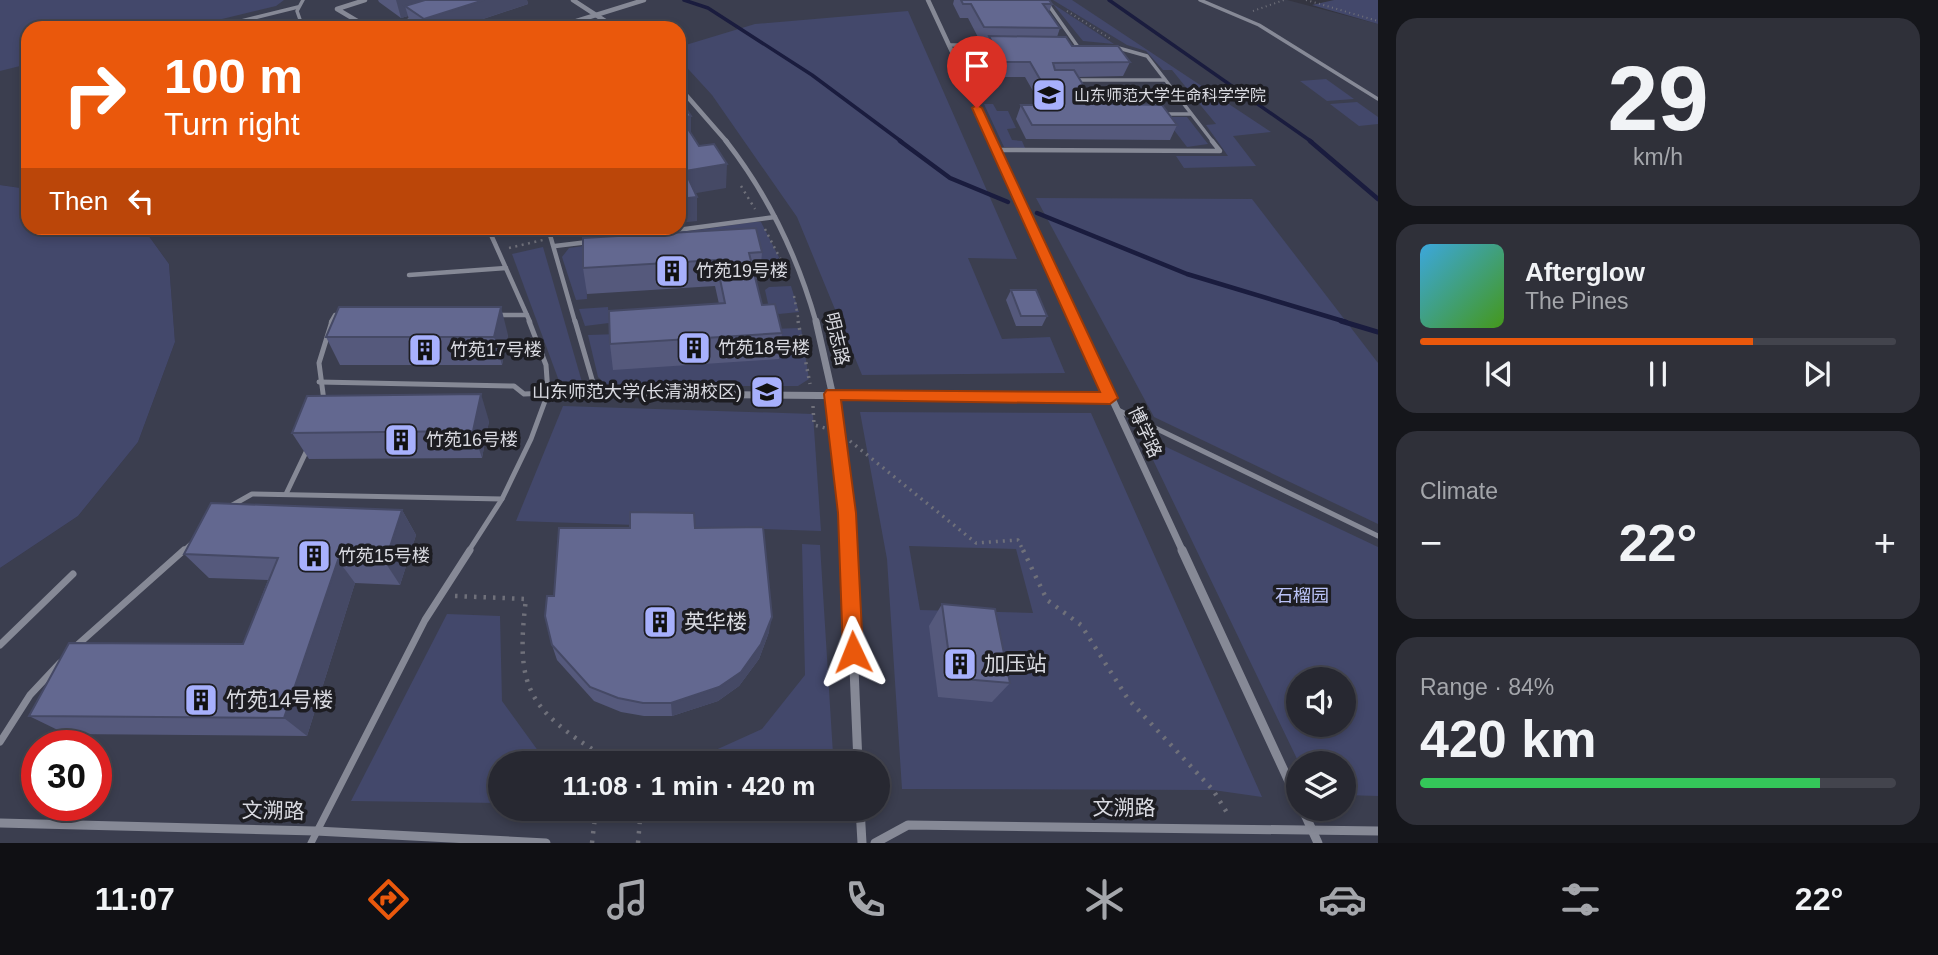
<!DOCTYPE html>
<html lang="en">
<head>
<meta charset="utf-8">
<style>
	body { margin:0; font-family:Helvetica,"Noto Sans SC",sans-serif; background:#2f3039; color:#f1f3f6; height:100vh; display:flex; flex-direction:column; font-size:26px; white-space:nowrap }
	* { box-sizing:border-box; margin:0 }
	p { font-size:23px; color:#a4a6ab }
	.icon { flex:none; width:38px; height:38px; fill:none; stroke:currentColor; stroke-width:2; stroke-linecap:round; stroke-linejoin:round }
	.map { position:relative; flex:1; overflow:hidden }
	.side { display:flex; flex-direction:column; gap:18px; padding:18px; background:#15161b; width:560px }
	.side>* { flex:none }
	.hud { position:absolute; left:21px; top:21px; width:665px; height:214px; border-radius:21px; box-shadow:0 4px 10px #0003,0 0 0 2px #43444d; background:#ea580c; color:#fff; overflow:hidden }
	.controls { position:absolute; left:1286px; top:667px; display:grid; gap:14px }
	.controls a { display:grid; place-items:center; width:70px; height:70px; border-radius:50%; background:#272831; box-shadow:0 4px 10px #0003,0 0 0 2px #43444d; font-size:35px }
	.speed { position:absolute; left:21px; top:730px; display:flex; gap:14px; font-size:35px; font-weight:700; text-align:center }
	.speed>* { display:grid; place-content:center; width:91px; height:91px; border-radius:50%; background:#272831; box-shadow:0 4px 10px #0003,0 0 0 2px #43444d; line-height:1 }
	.speed .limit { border:10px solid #d22; background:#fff; color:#111 }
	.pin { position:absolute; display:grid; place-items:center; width:60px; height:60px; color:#fff; margin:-72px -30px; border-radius:50% 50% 50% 0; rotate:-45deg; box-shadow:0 0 7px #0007 }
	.pin .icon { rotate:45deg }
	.me { position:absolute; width:77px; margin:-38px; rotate:358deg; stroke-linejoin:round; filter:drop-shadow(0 0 5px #0008) }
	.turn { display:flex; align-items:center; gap:24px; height:147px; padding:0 28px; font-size:32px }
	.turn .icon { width:91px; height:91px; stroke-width:2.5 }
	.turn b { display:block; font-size:49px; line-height:60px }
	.then { display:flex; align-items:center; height:66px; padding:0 28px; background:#0003; gap:14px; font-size:26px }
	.big { font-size:52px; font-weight:700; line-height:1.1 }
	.side .tile { flex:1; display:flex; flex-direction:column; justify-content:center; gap:10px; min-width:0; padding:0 24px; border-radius:21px; background:#2f3039 }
	.side .dial { align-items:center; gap:0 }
	.dial b { font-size:91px; line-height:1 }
	.song { display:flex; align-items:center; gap:21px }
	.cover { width:84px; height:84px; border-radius:10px; background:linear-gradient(135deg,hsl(200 70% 55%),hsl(100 70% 35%)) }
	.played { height:7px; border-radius:4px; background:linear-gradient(90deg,#ea580c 70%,#43444d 70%) }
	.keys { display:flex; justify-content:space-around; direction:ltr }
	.heat { display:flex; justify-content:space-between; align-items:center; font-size:38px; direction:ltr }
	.charge { height:10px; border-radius:5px; background:linear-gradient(90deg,#34c759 84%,#43444d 0) }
	.trip { position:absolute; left:488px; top:751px; width:402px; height:70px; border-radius:35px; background:#272831; box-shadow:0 4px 10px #0003,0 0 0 2px #43444d; font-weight:700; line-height:70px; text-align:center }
	.dock { display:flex; height:112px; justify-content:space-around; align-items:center; background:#101014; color:#a4a6ab }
	.dock .icon { width:49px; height:49px }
	.dock .active { color:#ea580c }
	.dock b { font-size:32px; color:#f1f3f6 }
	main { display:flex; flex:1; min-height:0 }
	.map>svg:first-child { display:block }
	.built { fill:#3b3e4f; fill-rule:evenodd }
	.green { fill:#43486b; fill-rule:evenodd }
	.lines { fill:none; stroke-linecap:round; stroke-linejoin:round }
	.stream-far2 { stroke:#1a1c3e; stroke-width:3.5 }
	.stream-far1 { stroke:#1a1c3e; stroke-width:4.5 }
	.stream { stroke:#1a1c3e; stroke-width:5 }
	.path-far3 { stroke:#6f707a; stroke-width:2; stroke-dasharray:1 3.5; stroke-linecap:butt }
	.path-far2 { stroke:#6f707a; stroke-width:2.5; stroke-dasharray:2 4.5; stroke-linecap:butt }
	.path-far1 { stroke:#6f707a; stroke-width:3.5; stroke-dasharray:2 5; stroke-linecap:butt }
	.path { stroke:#6f707a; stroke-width:4.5; stroke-dasharray:2.5 7; stroke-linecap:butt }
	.lane-far3 { stroke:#868996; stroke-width:3.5 }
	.lane-far2 { stroke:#868996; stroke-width:4.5 }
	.lane-far1 { stroke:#868996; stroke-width:5 }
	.lane { stroke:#868996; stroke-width:7 }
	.street-far3 { stroke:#868996; stroke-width:4.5 }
	.street-far2 { stroke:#868996; stroke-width:5 }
	.street-far1 { stroke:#868996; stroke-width:7 }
	.street { stroke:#868996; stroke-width:9 }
	.wall { fill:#55597c }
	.shaded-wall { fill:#454965 }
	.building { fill:#636890; stroke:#454965; stroke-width:2 }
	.route { fill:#ea580c; stroke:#983908; stroke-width:2 }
	.labels { text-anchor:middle; stroke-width:7; stroke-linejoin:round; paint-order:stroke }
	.far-poi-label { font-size:16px; fill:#d9dae1; stroke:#1d1d22; text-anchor:start }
	.poi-label { font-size:18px; fill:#d9dae1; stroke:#1d1d22; text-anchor:start }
	.street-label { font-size:18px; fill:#d9dae1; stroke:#1d1d22 }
	.park-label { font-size:18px; fill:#bbc3f8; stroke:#1d1d22 }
	.near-poi-label { font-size:21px; fill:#d9dae1; stroke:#1d1d22; text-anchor:start }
	.near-street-label { font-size:21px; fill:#d9dae1; stroke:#1d1d22 }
</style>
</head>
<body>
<main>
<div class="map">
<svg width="1378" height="843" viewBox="0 0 1378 843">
	<rect width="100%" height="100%" fill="#343541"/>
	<path class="built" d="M0,0H1287L1378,24V843H0V568L78,516L138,442L175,342L169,264L143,228H679V28H28V189L0,185ZM1298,679H1344V724H1298ZM37,746H96V805H37ZM500,763H878V808H500ZM1298,763H1344V808H1298Z"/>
	<g class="green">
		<path d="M0,0H284L276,6L185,28H28V64L0,71Z"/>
		<path d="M1053,0H1072L1271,132L1233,136L1256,166L1184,168L1176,156H1228L1206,125L1216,124L1197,101H1187L1180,91H1189L1172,70H1163L1146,51L1127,45Z"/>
		<path d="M1334,0H1378V24L1312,5Z"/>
		<path d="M1053,4L1114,44L1083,41Z"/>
		<path d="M908,11L1017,259L968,258L1002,339L1050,337L1065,373L862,375L797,217L712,95L679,59V47L755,24Z"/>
		<path d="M960,50H979L984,59H975L979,68H987L994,81L984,82L987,89H977Z"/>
		<path d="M1326,79L1354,99L1327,101L1300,81Z"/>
		<path d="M1357,102L1378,117V124L1359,126L1330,104Z"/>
		<path d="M984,104H993L997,111H1008L1016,128L1007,129L1012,140L1022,141L1025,148L1004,147Z"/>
		<path d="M1164,117H1187L1208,144L1187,147Z"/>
		<path d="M0,185L28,189V228H143L169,264L175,342L138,442L78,516L0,568Z"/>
		<path d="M1036,198L1252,199L1378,363V524L1154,417Z"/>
		<path d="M754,222H761L788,275L760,278L754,254L586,265L587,299L576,300L562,257L569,248Z"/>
		<path d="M543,247L582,382L559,381L512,254Z"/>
		<path d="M791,286L799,312L779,314L769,308L765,290L769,287Z"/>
		<path d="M608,307L609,323L585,326L579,309Z"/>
		<path d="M801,328L809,379L798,386H607L598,377L588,335Z"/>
		<path d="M563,406L813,414L821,531L516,521Z"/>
		<path d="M860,412L1091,413L1262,797L1213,790L902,789L887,559ZM909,546L1016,549L1033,613L920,610Z"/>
		<path d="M1141,435L1378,547V796L1344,795V763H1299ZM1298,679H1344V724H1298Z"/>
		<path d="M802,544L820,545L833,754L822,763H709V753L762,729L805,675Z"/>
		<path d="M447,614L500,616L502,701L544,759L580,763H500V803L351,801Z"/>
	</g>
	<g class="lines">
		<g class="stream-far2">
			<path d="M684,0L708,8L812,75L902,142"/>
			<path d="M1109,0L1312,142"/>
		</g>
		<g class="stream-far1">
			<path d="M900,141L950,178L1008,202"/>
			<path d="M1310,141L1378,199"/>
			<path d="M1037,213L1187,274L1346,322"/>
		</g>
		<path class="stream" d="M1341,321L1378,332"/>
		<g class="path-far3">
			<path d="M1306,0L1378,21"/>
			<path d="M1067,11L1111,39"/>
			<path d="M1253,11L1284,0"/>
			<path d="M1093,89L1104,106"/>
			<path d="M1086,97H1166"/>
		</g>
		<g class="path-far2">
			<path d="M741,186L755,209"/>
			<path d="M765,229L782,262"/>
			<path d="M509,248L543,240"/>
			<path d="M794,296L799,322"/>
		</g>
		<g class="path-far1">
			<path d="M798,321L810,384"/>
			<path d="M813,406L814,425L825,428"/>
			<path d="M850,441L976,543L1018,540L1024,552"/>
		</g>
		<g class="path">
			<path d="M1023,550L1047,600L1081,625L1128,699L1213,790L1229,816"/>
			<path d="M455,596L526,599C515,688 528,709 603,756L602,763"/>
			<path d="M644,759V763"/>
			<path d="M592,843L596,808"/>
			<path d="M638,843L641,808"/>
		</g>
		<g class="lane-far3">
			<path d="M303,0L297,11L303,28"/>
			<path d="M1045,0L1078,47"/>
			<path d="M1200,0L1259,25L1378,99"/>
			<path d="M213,28L298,7"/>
			<path d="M385,28L416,18"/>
			<path d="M949,45H993"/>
			<path d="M1115,47L1147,56L1213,142"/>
			<path d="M1074,80H1165"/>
			<path d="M1162,114H1191"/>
		</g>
		<g class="lane-far2">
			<path d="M995,150L1220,151L1212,141"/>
			<path d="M488,228L530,322"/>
			<path d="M548,228L575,322"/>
			<path d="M632,236L775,217"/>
			<path d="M555,246L588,242"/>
			<path d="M409,275L506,268"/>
			<path d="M497,315H527"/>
			<path d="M331,322L335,315H340"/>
		</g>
		<g class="lane-far1">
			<path d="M575,321L596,393"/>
			<path d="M319,382L514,386L524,394L548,393"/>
			<path d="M324,401L319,363L332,321"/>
			<path d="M1118,410L1378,536"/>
			<path d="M286,494L307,450"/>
			<path d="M229,507L252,494L502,499"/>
			<path d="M182,552L192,543"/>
			<path d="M468,552L502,499L531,439L548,393L546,365L529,321"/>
		</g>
		<g class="lane">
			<path d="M0,645L73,574"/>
			<path d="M74,648L184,550"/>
			<path d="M0,742L30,695L60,663"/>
			<path d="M311,843L425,620L470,550"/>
		</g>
		<g class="street-far3">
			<path d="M365,0L337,9L369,28"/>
			<path d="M573,0L616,28"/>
			<path d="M928,0L994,142"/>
			<path d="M554,28L644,0"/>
			<path d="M679,87L727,142"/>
		</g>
		<g class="street-far2">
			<path d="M726,141C769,196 797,255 816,322"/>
			<path d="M993,141L1077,322"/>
		</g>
		<g class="street-far1">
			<path d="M816,321L834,401L850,552"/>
			<path d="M1076,321L1183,552"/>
			<path d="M548,393L1110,398"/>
		</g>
		<g class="street">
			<path d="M849,550L858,763"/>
			<path d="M1182,550L1298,801"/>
			<path d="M860,808L862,843"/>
			<path d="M1302,808L1318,843"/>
			<path d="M0,823L316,831L546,843"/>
			<path d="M875,843L908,825L1378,831"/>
		</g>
	</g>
	<g class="wall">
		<path d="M378,0H527L528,4L456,28H416L410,24L408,16L401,18L379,2Z"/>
		<path d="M954,0H1049L1052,4L1049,12L1060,28L1057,37L1072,46L1130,62L1123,76L1078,77L1090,96L1087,104L1177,125L1170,140L1026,139L1016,119L1021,105H1041L1025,77H996L985,50L988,41H980L968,18H960L953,4Z"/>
		<path d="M762,252L760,278L755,279L762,305L782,333L779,359L613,370L610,344L719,304L715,286L587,294L583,268Z"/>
		<path d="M1011,290L1047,316L1042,326H1016L1006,300Z"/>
		<path d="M508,335L502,365H340L326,337Z"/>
		<path d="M489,421L482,458L309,459L292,433Z"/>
		<path d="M402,510L416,535L400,585L355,583L307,736L66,734L29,716L243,644L268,580L209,578L184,554Z"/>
		<path d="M695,528L769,632L759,659L739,686L718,701L672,716H644L621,712L594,701L557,660L552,645L554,596Z"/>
		<path d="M942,604L1010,683L992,702L938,697L929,626Z"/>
	</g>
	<g class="shaded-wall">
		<path d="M396,0H454L405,6L408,16L401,18Z"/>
		<path d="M484,0H527L528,4L456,28H427L424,19Z"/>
		<path d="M691,116V139L681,118Z"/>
		<path d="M727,164L726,188L685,195V171Z"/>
		<path d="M697,197V221L679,223V199Z"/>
		<path d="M503,228H519L504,231Z"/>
		<path d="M619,228H648L619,231Z"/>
		<path d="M501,307L508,335L502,365L494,337Z"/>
		<path d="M481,394L489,421L482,458L473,431Z"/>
		<path d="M402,510L416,535L400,585L385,562Z"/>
		<path d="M338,560L355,583L307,736L284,718Z"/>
		<path d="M772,617L769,632L759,659L739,686L718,701L672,716L671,703Z"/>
	</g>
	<g class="building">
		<path d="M425,0H484L424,19L405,6Z"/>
		<path d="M961,0H1049L1052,4H1043L1060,28L984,27L971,4H963Z"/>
		<path d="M590,20L600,28H558Z"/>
		<path d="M989,36L1066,37L1072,46H1118L1130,62L1053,63L1055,70H1074L1090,96L1076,97L1075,103L1162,105L1177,125H1032L1021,105H1055L1030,62H1001Z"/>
		<path d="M679,99H680L691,116L681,118L699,146L714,144L727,164L685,171L697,197L679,199Z"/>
		<path d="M756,228L762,252L749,253L762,305L775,304L782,333L610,344L609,311L725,303L716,260L583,268V238Z"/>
		<path d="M1011,290H1036L1047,316H1021Z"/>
		<path d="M339,307H501L494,337H326Z"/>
		<path d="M481,394L473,431L292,433L307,396Z"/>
		<path d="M211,503L402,510L385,562L338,560L284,718L29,716L69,643L243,644L278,558L184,554Z"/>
		<path d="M630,512L694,513L695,528L763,527L772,617L761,644L741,672L719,687L671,703H643L618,698L590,687L552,645L545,616L547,596H554L559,528H630Z"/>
		<path d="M942,604L995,609L1010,683L952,678Z"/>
	</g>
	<path class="route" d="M977,105L982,108L1118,398L1110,404L841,400L856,513L863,652L860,659L853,661L846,659L843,652L838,513L824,394L827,390L1100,392L972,108Z"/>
	<defs>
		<symbol id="university-square" viewBox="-11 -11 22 22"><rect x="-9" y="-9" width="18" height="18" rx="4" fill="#a7b0fc" stroke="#1d1d22"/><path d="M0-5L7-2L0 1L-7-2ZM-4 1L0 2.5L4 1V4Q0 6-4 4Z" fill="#111"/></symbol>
		<symbol id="building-square" viewBox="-11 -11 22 22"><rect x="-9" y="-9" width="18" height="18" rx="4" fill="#a7b0fc" stroke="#1d1d22"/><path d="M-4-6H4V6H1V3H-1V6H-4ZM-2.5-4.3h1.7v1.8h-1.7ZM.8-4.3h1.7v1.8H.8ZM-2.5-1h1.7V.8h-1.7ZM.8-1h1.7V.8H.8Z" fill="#111"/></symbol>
	</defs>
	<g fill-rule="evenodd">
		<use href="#university-square" x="1030" y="76" width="38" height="38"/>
		<use href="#building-square" x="653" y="252" width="38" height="38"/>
		<use href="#building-square" x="675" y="329" width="38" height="38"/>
		<use href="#building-square" x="406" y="331" width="38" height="38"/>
		<use href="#university-square" x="748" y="373" width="38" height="38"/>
		<use href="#building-square" x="382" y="421" width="38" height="38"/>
		<use href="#building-square" x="295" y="537" width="38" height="38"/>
		<use href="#building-square" x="641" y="603" width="38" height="38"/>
		<use href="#building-square" x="941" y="645" width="38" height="38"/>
		<use href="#building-square" x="182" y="681" width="38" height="38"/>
	</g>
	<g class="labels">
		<g class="far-poi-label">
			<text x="1074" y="101">山东师范大学生命科学学院</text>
		</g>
		<g class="poi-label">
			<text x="696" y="277">竹苑19号楼</text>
			<text x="718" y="354">竹苑18号楼</text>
			<text x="450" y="356">竹苑17号楼</text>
			<text x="742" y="398" text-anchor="end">山东师范大学(长清湖校区)</text>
			<text x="426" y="446">竹苑16号楼</text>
			<text x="338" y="562">竹苑15号楼</text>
		</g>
		<g class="street-label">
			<text transform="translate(837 339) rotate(77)" y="6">明志路</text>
			<text transform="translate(1145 432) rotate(65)" y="6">博学路</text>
		</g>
		<g class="park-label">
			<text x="1302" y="602">石榴园</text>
		</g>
		<g class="near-poi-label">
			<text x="684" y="629">英华楼</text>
			<text x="984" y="671">加压站</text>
			<text x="226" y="707">竹苑14号楼</text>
		</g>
		<g class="near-street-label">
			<text x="1124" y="815">文溯路</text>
			<text transform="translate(273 811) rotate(1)" y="7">文溯路</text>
		</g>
	</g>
</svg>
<div class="controls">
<a><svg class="icon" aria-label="sound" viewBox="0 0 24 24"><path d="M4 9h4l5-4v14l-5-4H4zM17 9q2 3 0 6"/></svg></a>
<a><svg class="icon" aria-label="layers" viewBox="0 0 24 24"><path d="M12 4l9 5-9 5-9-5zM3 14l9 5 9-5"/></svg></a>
</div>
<div class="speed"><div class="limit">30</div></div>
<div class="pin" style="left:977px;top:108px;background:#d93025"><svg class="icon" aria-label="arrive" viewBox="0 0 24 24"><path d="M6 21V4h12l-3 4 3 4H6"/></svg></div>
<svg class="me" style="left:853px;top:652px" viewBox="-20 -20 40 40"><path d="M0-17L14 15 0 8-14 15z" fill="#ea580c" stroke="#fff" stroke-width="4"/></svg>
<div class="trip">11:08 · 1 min · 420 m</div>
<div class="hud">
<div class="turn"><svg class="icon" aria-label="right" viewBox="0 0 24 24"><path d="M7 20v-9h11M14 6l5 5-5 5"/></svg><div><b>100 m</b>Turn right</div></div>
<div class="then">Then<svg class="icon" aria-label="left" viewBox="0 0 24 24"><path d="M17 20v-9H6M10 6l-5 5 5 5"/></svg></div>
</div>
</div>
<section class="side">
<div class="tile dial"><b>29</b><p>km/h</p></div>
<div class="tile">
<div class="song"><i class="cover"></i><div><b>Afterglow</b><p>The Pines</p></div></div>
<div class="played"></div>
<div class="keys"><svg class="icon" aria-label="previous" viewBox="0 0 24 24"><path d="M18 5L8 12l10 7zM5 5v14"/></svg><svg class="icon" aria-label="pause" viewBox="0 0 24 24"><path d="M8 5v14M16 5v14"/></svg><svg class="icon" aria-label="next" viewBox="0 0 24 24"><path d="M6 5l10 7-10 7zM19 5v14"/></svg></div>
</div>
<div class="tile"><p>Climate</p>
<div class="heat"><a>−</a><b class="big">22°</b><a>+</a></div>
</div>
<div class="tile"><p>Range · 84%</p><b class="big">420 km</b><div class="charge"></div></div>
</section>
</main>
<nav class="dock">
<b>11:07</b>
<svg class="icon active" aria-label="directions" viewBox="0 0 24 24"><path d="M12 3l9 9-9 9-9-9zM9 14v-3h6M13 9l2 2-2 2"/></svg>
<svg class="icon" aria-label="music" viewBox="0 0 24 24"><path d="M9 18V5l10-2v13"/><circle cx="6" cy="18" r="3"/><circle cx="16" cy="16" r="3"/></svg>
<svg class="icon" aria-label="phone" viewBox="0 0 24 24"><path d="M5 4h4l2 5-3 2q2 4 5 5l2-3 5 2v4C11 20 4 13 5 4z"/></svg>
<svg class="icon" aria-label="climate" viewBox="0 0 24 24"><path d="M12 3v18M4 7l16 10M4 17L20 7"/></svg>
<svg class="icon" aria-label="car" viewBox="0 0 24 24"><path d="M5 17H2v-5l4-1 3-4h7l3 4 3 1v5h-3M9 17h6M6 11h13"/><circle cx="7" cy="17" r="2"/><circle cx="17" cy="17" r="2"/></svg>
<svg class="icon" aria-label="filters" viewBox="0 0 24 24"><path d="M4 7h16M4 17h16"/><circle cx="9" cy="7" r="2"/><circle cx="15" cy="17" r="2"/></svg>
<b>22°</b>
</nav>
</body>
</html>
